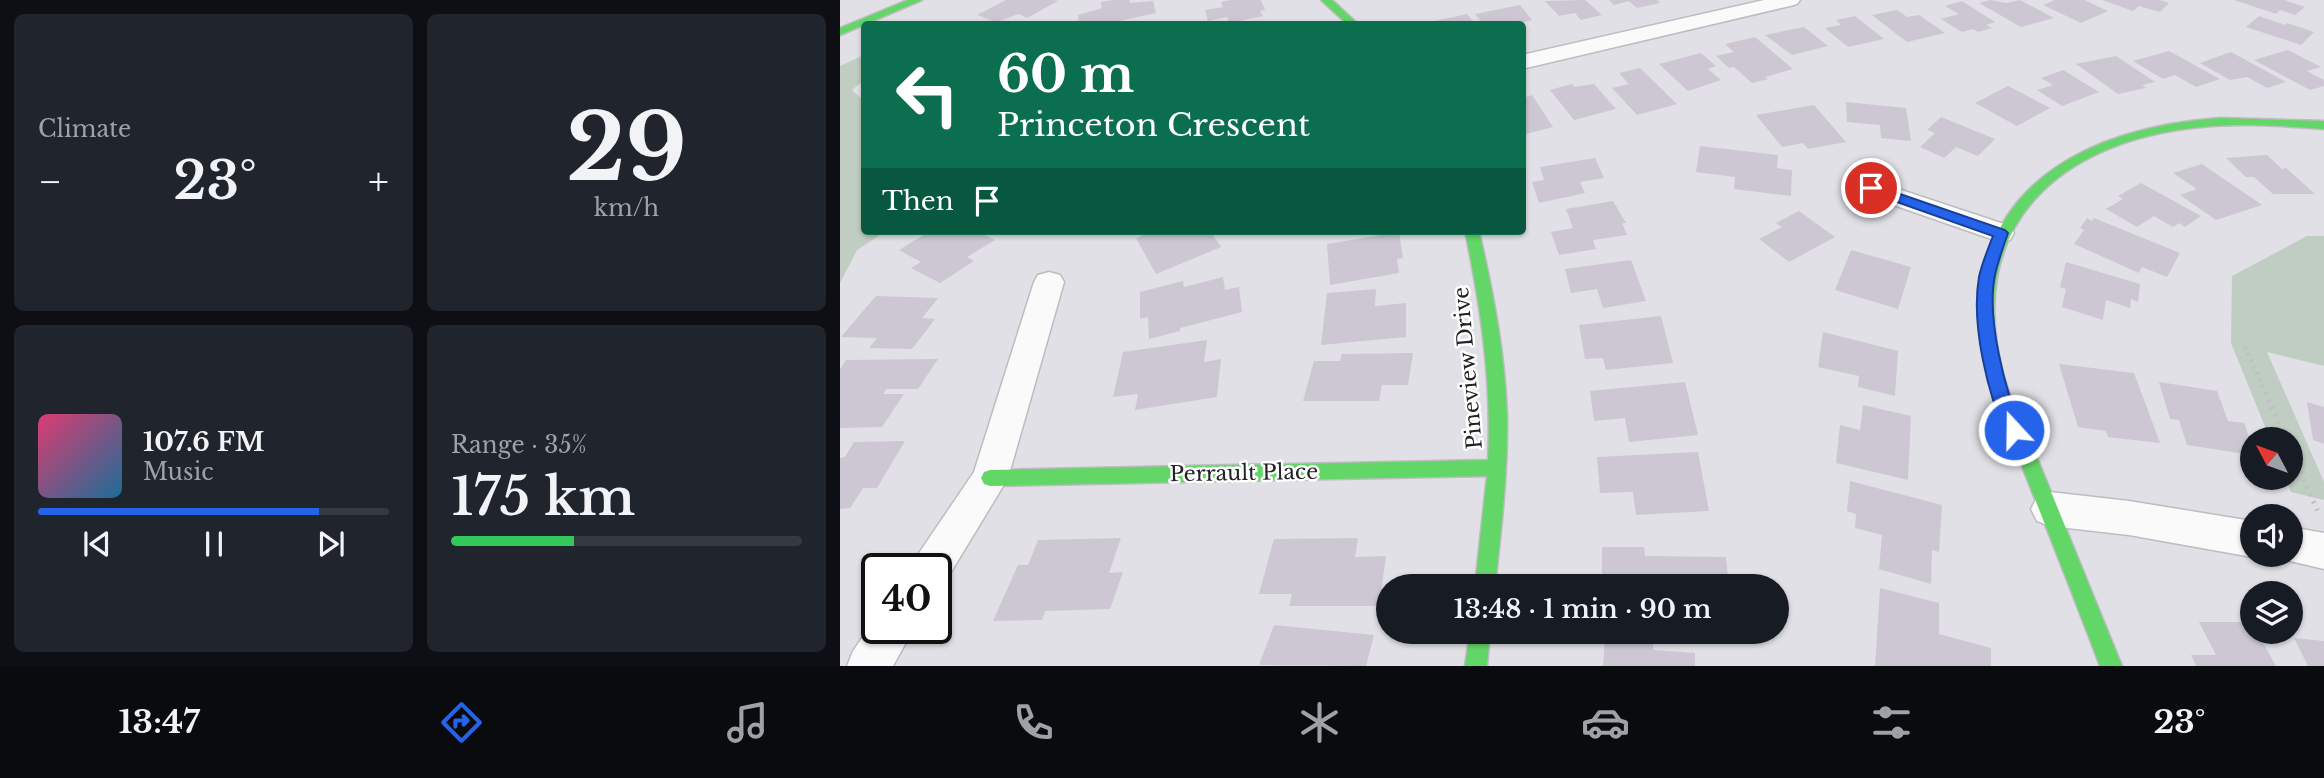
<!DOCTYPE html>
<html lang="en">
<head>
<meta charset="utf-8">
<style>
	body { margin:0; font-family:"Libre Baskerville",serif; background:#20242c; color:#f1f3f6; height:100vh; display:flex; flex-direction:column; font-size:26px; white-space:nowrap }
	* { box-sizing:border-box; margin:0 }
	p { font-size:23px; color:#9ea1a6 }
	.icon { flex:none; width:38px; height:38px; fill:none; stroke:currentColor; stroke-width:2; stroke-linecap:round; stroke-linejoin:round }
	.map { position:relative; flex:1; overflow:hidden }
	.drawer { display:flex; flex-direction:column; gap:14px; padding:14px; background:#0d0f14; width:840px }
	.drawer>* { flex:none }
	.top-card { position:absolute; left:21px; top:21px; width:665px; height:214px; border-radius:7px; box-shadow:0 2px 5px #0004; background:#0b6e4f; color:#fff; overflow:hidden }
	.needle { width:46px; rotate:311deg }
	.fabs { position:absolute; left:1400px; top:427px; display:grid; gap:14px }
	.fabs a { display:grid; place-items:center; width:63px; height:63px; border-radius:50%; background:#171b24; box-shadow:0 2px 5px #0004; font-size:35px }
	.speed { position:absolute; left:21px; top:553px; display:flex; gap:14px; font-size:35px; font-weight:700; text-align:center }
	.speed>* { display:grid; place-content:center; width:91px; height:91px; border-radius:50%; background:#171b24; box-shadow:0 2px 5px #0004; line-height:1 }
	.speed .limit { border:4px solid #111; border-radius:10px; background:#fff; color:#111 }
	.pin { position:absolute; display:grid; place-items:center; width:60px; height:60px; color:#fff; margin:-30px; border:4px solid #fff; border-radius:50%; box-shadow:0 2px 7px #0007 }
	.me { position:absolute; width:77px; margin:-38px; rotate:339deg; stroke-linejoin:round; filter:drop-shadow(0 0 5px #0008) }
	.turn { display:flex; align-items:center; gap:24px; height:147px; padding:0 21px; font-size:32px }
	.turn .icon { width:91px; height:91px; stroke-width:2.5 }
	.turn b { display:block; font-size:49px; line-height:60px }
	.then { display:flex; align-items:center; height:66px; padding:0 21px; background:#0003; gap:14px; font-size:26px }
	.big { font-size:52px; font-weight:600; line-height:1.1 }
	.drawer .tile { flex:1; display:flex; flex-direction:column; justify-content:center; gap:10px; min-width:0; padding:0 24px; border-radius:10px; background:#20242c }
	.drawer .dial { align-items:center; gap:0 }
	.dial b { font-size:91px; line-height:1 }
	.song { display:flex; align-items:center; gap:21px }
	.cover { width:84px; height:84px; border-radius:10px; background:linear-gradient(135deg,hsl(340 70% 55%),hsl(200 70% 35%)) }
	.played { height:7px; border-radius:4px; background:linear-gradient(90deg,#2563eb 80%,#363941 80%) }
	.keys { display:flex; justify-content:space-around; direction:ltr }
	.heat { display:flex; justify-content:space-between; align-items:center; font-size:38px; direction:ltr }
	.charge { height:10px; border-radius:5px; background:linear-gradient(90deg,#34c759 35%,#363941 0) }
	.drawer .tiles { flex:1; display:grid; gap:14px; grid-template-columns:repeat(2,1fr) }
	.trip { position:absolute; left:536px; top:574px; width:413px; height:70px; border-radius:35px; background:#171b24; box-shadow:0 2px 5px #0004; font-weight:600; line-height:70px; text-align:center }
	.tabs { display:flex; height:112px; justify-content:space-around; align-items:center; background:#090b0e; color:#9ea1a6 }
	.tabs .icon { width:49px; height:49px }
	.tabs .current { color:#2563eb }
	.tabs b { font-size:32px; color:#f1f3f6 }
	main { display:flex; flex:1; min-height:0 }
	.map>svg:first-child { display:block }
	.green { fill:#c0cdc2 }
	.building { fill:#ccc7d2 }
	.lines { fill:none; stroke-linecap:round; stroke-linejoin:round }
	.street-casing { stroke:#bdbcc0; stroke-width:3 }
	.fast-casing { stroke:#bdbcc0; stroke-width:3 }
	.path-far1 { stroke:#bfbfc1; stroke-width:4.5; stroke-dasharray:2 5; stroke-linecap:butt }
	.path { stroke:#bfbfc1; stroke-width:5; stroke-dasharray:2 6; stroke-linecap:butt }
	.street { fill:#fafafb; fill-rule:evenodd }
	.fast { fill:#63d668; fill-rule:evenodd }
	.route { fill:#2563eb; stroke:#184099; stroke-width:2 }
	.labels { text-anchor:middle; stroke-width:5; stroke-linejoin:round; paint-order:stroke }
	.street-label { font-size:21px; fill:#232225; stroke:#fff }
</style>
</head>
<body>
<main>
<section class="drawer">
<div class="tiles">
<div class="tile"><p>Climate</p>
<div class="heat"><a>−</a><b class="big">23°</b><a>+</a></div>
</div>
<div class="tile dial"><b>29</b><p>km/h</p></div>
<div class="tile">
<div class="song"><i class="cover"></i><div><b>107.6 FM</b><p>Music</p></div></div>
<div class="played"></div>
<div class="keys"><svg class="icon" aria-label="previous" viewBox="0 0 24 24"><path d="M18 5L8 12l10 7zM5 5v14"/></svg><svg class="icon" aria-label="pause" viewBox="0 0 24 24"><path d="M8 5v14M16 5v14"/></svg><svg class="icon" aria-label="next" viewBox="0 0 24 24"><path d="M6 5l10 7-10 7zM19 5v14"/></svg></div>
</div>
<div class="tile"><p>Range · 35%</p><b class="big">175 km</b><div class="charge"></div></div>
</div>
</section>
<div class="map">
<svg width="1484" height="666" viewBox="0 0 1484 666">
	<rect width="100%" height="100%" fill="#e1e0e6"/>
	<g class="green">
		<path d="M24,55V80L12,90L24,101V231H46L17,250L0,283V66Z"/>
		<path d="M1467,236H1484V366L1427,352L1484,482V500L1451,492L1445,478H1451V439H1430L1391,343L1392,276Z"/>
	</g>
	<g class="building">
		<path d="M166,0H214L218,1L187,18L179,14L156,22L137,15Z"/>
		<path d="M273,0H289L290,3L313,1L316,13L265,24H239L238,15L262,8L261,2Z"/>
		<path d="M391,0H421L425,10L420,11L423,16L389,23L387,17L368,21L365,10L383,7L381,2Z"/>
		<path d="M745,0L762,15L741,20L735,13L719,16L705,1Z"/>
		<path d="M769,0H817L820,3L797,8L789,1L774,5Z"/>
		<path d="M1150,0L1166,3L1180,0L1214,18L1181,27L1139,3Z"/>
		<path d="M1215,0H1244L1268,11L1241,23L1203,5Z"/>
		<path d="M1262,0H1320L1329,3L1320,12L1299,6L1293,11Z"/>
		<path d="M1394,0H1444L1465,7L1455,15L1440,10L1436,14Z"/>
		<path d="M1122,1L1155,22L1146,25L1152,28L1138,32L1133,29L1122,32L1101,19L1119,14L1105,6Z"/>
		<path d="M680,5L692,20L677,24H643L635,14Z"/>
		<path d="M1057,10L1067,17L1079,15L1105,33L1067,42L1032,15Z"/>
		<path d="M627,14L635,24H586L585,23Z"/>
		<path d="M1015,16L1044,39L1008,47L985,28L1001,25L996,20Z"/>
		<path d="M1419,16L1445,25L1447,23L1474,32L1461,45L1406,27Z"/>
		<path d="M964,27L988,46L952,55L925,35Z"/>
		<path d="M915,37L953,69L925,77L928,79L912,83L894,67L889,68L876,56L894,52L885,44Z"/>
		<path d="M1448,50L1481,67L1467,71L1484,80V86L1470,90L1414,60Z"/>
		<path d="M1329,51L1380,79L1356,87L1335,75L1323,79L1293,61Z"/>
		<path d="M1391,52L1446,82L1427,88L1407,77L1390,80L1360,63Z"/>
		<path d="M861,53L876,66L868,69L881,80L848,91L819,64Z"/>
		<path d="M1276,56L1315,82L1302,85L1306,88L1278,94L1236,64Z"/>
		<path d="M800,68L837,104L797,115L772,88L789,84L779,73Z"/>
		<path d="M1223,70L1259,92L1222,106L1197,90L1213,85L1201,78Z"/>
		<path d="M732,84L734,87L754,84L776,109L734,120L710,90Z"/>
		<path d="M1168,86L1210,108L1177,126L1135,103Z"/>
		<path d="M692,95L713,127L682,135V98Z"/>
		<path d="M1006,102L1066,108L1071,141L1041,138L1040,125L1007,122Z"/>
		<path d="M974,105L1006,142L968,149L963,143L942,147L916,115Z"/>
		<path d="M1101,117L1155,139L1138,156L1116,147L1104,158L1080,147L1095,133L1087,130Z"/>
		<path d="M860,146L938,155L937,168L952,170L951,196L894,189L895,177L856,172Z"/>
		<path d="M1427,155L1442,169L1446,168L1475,194H1433L1414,177H1406L1386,158Z"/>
		<path d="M755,158L764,178L740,182L745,193L699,203L692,182L704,180L700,167Z"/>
		<path d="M1362,164L1422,205L1376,220L1340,195L1357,189L1333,173Z"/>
		<path d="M1301,183L1361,216L1345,227L1339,223L1333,227L1314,216L1297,227L1266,209L1283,199L1278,196Z"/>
		<path d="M773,201L786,223H782L787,235L753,240L756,249L719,255L711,232L733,228L726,209Z"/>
		<path d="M959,211L995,237L949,262L919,239L942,227L936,223Z"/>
		<path d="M1247,218L1252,221L1254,218L1340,253L1327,277L1302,267L1299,273L1234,244L1244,230L1240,228Z"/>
		<path d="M90,231H137L155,240L127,257L134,261L100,283L71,268L81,262L59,250Z"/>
		<path d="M314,231H384L373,235L381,247L316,274L296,238Z"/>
		<path d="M559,232L563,258L557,259L559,273L490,285L487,244Z"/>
		<path d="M1011,250L1071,267L1058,309L995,290Z"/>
		<path d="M791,260L806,301L763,308L757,289L731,293L725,269Z"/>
		<path d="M1226,262L1300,284L1298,302L1291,299L1290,308L1266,300L1263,320L1222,307L1226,289L1220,287Z"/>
		<path d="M383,277L385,290L399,287L402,312L340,328V331L309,339L308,317L300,319V292L343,281L344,287Z"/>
		<path d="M536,289L535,306L566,303V337L481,345L487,293Z"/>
		<path d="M36,296L98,298L82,318L95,319L72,349L29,348L37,338L1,337Z"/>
		<path d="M821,316L833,363L766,370L763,358L745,359L739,325Z"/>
		<path d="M983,332L1058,351L1055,396L1018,387L1019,376L978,367Z"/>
		<path d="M367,340L364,362L381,359L377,397L295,410L298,394L273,397L283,352Z"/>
		<path d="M573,353L568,385H542L539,401H463L474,361H500L502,354Z"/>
		<path d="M98,359L78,389H46L43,394H64L42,427L0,428V369L6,360Z"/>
		<path d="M1219,364L1294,373L1320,443L1268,437L1266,431L1238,427Z"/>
		<path d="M845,382L858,435L789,442L785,418L754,421L750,391Z"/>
		<path d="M1319,382L1377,391L1388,421L1404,423L1412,445V455L1347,445L1339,420L1330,419Z"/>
		<path d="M1467,402L1484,407V444L1473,440Z"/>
		<path d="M1023,405L1071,416L1068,480L996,463L1000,425L1020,430Z"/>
		<path d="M65,441L37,488H23L10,508L0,509V458L5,457L14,442Z"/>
		<path d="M858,452L869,511L796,515L793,492L760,493L757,457Z"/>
		<path d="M1010,481L1102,505L1099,552L1092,550L1091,584L1039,569L1042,535L1015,528L1016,514L1007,511Z"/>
		<path d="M281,538L269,573L283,572L270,609L205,611L202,620L153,621L178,565H188L198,540Z"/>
		<path d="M518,538L515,557L546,556L539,606H449L452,594H419L434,539Z"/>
		<path d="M762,547H804L805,556L886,557L889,586H762Z"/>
		<path d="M1040,588L1099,603V634L1151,648V666H1035Z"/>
		<path d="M1359,622H1412V632H1417L1436,666H1356L1351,655H1376Z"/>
		<path d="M434,625L534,635L526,666L419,665Z"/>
		<path d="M765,638L813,640V650L855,653V666H763Z"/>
		<path d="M1454,638L1484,641V666H1468Z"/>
	</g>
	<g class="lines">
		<defs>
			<g id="street">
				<path d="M924,0H960L957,4L950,6L682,69V55Z"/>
				<path d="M1031,180L1170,226L1174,233L1170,240L1160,242L1022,194L1018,188L1022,182Z"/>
				<path d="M209,272L220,275L224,282L168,478L105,582L96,585V569H71L77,556L134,472L194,282L198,275Z"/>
				<path d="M1210,492L1289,501L1412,521V555H1417L1412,557L1289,535L1210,526L1197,521L1191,509L1197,497Z"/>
				<path d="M1451,527L1484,533V569L1437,558L1436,555H1451Z"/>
				<path d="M37,616V628H74L53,666H7L13,651Z"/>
			</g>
			<g id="fast">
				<path d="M68,0H82L0,35V28Z"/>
				<path d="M481,0H492L518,24H507Z"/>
				<path d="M1380,118L1484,121V129C1444,126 1403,123 1362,127C1220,140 1122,226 1164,377C1173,408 1190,439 1202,470C1229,535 1255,601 1282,666H1260C1235,600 1209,534 1183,469C1165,422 1141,374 1140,322C1136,180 1256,127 1380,118Z"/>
				<path d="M625,231H639C653,292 665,353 667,416C668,473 661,530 655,586H635L647,476L150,486L144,484L141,478L144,472L150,470L648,460C652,383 641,307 625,231Z"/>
				<path d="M630,632H650L647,666H625Z"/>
			</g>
		</defs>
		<use href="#street" class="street-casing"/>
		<use href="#fast" class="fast-casing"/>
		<path class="path-far1" d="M1405,347L1423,387"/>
		<g class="path">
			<path d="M1422,385L1446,439"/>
			<path d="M1451,450L1479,514"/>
		</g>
		<use href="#street" class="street"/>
		<use href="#fast" class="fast"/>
	</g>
	<path class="route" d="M1031,184L1165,230L1168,233C1163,247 1158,261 1155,275C1146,318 1165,391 1182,430L1180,435L1174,437L1167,435C1147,394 1131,323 1139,277C1142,263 1148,249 1153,236L1026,191V186Z"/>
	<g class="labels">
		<g class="street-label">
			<text transform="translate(628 368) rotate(-95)" y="7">Pineview Drive</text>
			<text transform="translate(404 473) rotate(-1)" y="7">Perrault Place</text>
		</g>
	</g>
</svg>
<div class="fabs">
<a><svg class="needle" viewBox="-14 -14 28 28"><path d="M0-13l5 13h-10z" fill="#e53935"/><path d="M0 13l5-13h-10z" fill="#9ea1a6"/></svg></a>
<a><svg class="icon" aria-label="sound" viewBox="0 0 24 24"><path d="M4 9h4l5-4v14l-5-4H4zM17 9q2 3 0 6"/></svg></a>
<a><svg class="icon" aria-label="layers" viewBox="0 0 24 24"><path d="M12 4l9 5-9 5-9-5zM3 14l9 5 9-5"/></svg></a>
</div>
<div class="speed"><div class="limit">40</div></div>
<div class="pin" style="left:1031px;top:188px;background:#d93025"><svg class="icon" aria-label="arrive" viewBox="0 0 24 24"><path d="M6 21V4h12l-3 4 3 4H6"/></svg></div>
<svg class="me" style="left:1174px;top:430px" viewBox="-20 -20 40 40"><circle r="17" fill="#2563eb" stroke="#fff" stroke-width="3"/><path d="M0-11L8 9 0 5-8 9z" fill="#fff"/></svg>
<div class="trip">13:48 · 1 min · 90 m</div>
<div class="top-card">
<div class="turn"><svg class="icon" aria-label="left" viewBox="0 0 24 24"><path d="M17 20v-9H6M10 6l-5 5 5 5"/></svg><div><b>60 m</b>Princeton Crescent</div></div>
<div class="then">Then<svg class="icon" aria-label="arrive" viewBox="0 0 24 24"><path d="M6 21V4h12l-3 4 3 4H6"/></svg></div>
</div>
</div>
</main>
<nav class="tabs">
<b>13:47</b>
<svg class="icon current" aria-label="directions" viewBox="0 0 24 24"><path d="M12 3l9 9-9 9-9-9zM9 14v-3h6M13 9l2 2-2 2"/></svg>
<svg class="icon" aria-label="music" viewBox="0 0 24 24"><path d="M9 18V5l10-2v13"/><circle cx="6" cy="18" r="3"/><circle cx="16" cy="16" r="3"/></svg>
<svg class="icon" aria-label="phone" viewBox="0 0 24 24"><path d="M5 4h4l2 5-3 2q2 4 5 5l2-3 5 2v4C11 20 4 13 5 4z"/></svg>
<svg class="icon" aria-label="climate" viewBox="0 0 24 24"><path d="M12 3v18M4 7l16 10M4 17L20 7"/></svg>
<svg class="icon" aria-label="car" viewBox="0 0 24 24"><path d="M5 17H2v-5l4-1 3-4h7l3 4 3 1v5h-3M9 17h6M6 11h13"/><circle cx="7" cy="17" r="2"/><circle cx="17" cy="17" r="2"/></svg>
<svg class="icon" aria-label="filters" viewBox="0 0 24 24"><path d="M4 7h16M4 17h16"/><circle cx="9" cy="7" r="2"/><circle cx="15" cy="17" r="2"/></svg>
<b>23°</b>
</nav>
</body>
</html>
